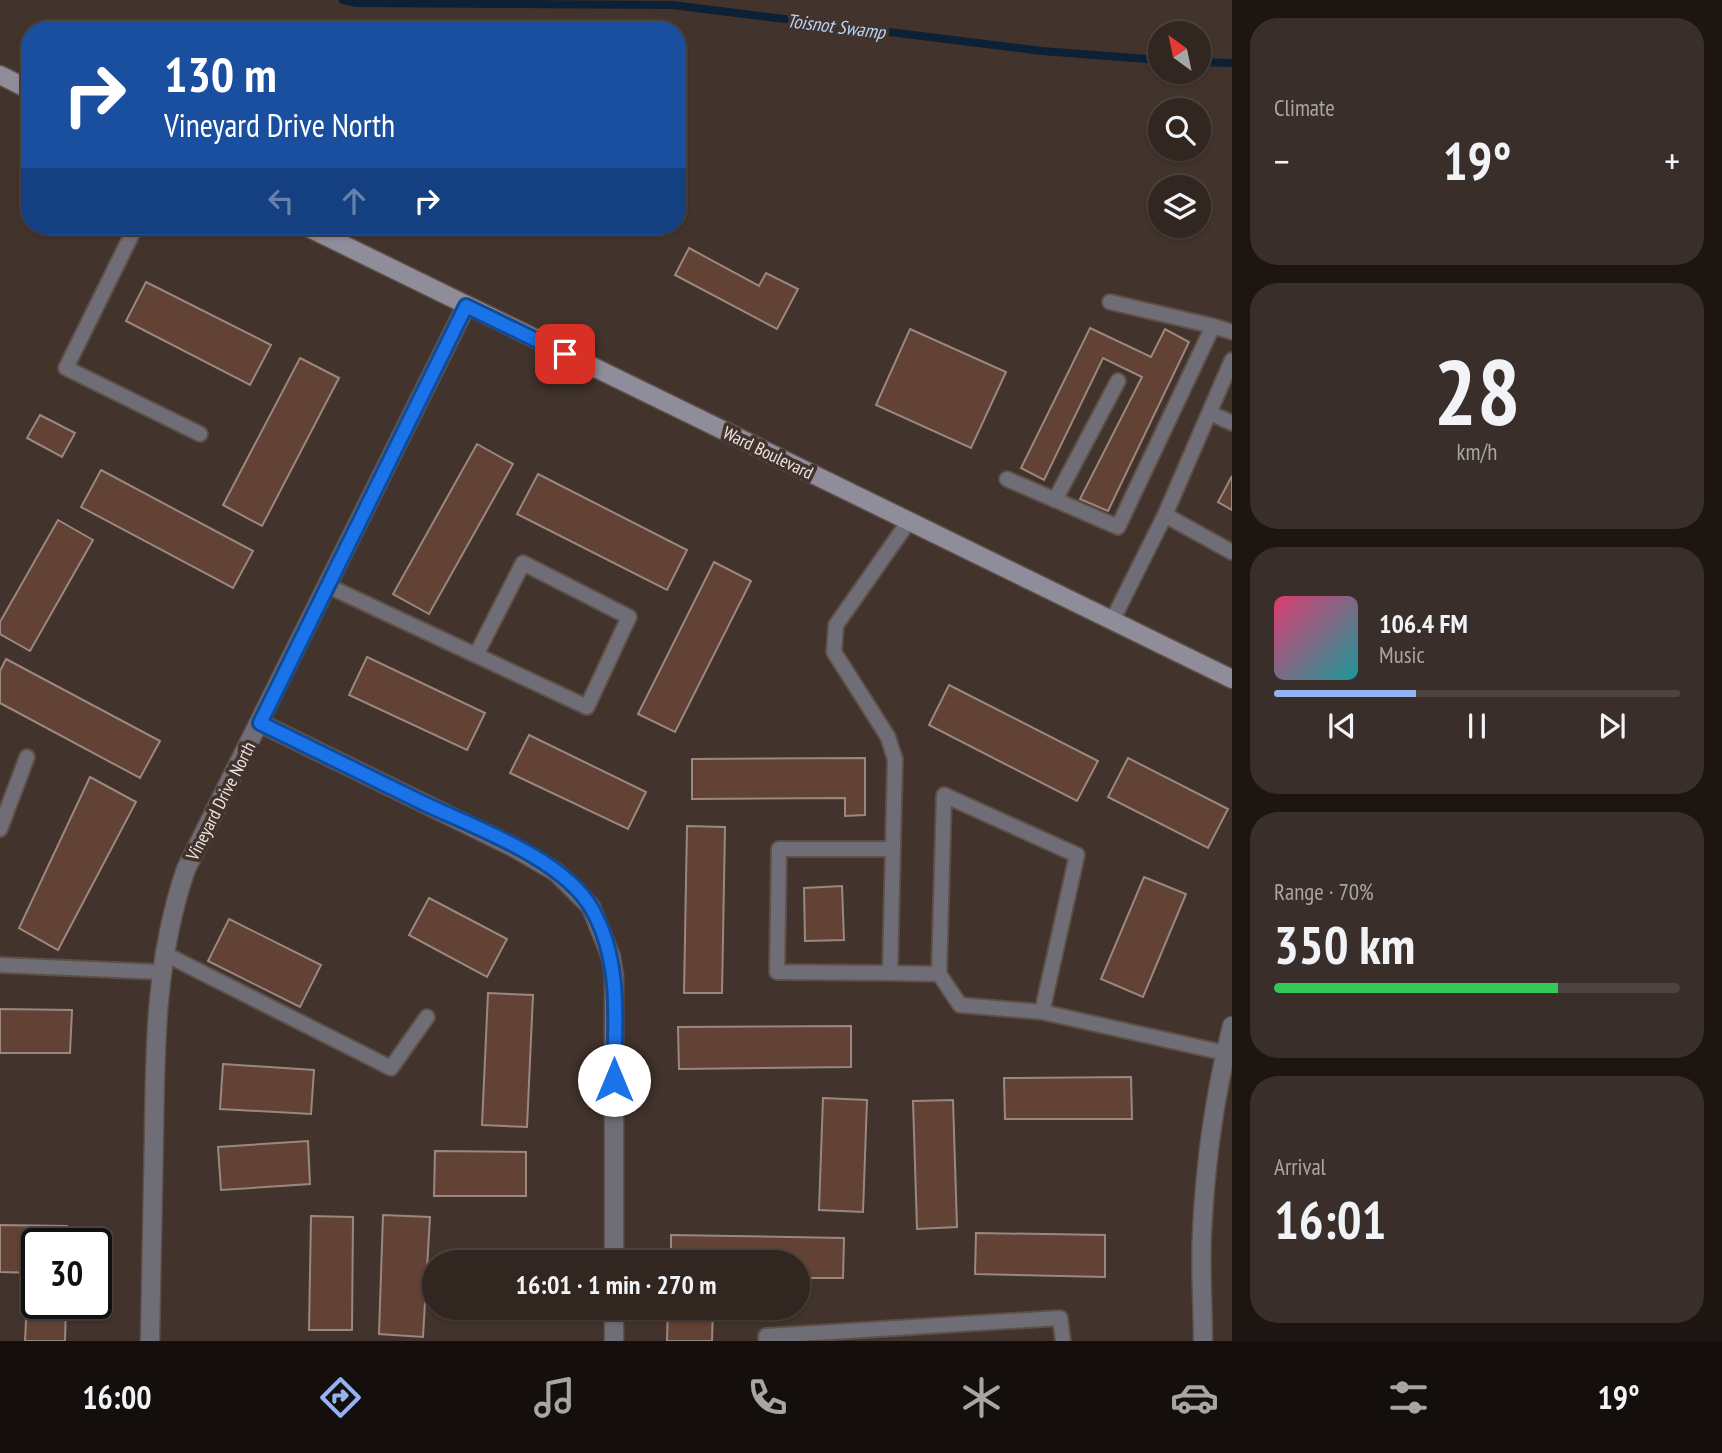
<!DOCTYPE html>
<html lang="en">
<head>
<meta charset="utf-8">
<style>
	body { margin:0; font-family:"PT Sans Narrow",sans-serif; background:#3a2e2a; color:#f1f3f6; height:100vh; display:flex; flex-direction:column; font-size:26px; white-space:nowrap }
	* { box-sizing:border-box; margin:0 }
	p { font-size:23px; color:#a8a5a5 }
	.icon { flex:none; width:38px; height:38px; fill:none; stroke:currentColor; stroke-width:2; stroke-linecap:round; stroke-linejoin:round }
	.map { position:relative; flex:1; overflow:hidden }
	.sheet { display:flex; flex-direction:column; gap:18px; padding:18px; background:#1c1512; width:490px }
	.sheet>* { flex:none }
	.banner { position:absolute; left:21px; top:21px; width:665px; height:214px; border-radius:28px; box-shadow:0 2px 5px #0004,0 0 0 2px #4d433f; background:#1a4fa0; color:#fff; overflow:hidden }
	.needle { width:46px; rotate:327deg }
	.controls { position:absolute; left:1148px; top:21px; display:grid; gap:14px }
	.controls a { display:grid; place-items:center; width:63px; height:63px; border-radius:50%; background:#322621; box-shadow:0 2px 5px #0004,0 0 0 2px #4d433f; font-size:35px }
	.speed { position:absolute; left:21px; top:1228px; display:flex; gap:14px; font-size:35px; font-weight:700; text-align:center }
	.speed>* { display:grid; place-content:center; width:91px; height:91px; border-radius:50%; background:#322621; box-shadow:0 2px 5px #0004,0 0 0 2px #4d433f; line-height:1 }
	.speed .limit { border:4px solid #111; border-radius:10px; background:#fff; color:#111 }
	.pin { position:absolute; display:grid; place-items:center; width:60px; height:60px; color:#fff; margin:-30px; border-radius:14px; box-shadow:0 4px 10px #0006 }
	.me { position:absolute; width:77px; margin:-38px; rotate:0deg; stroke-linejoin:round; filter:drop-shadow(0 0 5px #0008) }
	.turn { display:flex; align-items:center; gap:24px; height:147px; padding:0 28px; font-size:32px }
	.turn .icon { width:91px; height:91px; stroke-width:2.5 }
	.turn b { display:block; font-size:49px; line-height:60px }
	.lanes { display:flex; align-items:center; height:66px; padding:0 28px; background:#0003; justify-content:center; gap:35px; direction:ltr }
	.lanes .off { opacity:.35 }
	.big { font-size:52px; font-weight:600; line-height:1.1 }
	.sheet .tile { flex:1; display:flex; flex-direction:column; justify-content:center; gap:10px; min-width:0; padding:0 24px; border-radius:28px; background:#3a2e2a }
	.sheet .dial { align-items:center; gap:0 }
	.dial b { font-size:91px; line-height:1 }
	.song { display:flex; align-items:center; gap:21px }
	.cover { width:84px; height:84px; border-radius:10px; background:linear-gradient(135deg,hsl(340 70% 55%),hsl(180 70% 35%)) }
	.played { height:7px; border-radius:4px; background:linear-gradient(90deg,#95b2f1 35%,#4d433f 35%) }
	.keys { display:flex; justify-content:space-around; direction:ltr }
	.heat { display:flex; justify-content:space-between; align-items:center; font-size:38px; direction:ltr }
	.charge { height:10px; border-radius:5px; background:linear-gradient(90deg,#34c759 70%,#4d433f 0) }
	.trip { position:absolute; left:422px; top:1250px; width:388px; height:70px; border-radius:35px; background:#322621; box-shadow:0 2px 5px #0004,0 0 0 2px #4d433f; font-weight:600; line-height:70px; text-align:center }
	.menu { display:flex; height:112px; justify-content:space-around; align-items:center; background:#140f0d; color:#a8a5a5 }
	.menu .icon { width:49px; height:49px }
	.menu .active { color:#95b2f1 }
	.menu b { font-size:32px; color:#f1f3f6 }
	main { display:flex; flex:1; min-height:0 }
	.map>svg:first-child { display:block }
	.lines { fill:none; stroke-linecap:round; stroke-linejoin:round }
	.stream { stroke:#0c2036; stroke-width:8 }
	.building { fill:#624234; stroke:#9a8880; stroke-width:2 }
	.lane-casing { stroke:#5e4f49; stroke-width:18 }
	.street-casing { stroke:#5e4f49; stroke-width:21 }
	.secondary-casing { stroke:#5e4f49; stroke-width:21 }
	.lane { stroke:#6f6e76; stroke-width:14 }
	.street { stroke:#6f6e76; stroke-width:18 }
	.secondary { stroke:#8e8d99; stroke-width:18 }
	.route-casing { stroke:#114b97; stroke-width:18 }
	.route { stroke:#1a73e8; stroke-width:12 }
	.labels { text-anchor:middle; stroke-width:7; stroke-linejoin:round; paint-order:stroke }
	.street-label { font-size:18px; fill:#eee4e0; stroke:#42332c }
	.water-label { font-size:19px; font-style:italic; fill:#b4d4fb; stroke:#42332c }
</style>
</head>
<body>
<main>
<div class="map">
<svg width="1232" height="1341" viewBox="0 0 1232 1341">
	<rect width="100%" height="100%" fill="#42332c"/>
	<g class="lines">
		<g class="stream">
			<path d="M343,0L356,3L672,5L1042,51L1160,60"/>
			<path d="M1199,62L1232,63"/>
		</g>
	</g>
	<g class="building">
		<path d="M689,248L759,286L766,273L798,289L777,329L675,275Z"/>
		<path d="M146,282L271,345L250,385L126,321Z"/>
		<path d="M1090,328L1151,357L1165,329L1189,342L1108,511L1080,499L1142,377L1103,358L1044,480L1021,468Z"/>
		<path d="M910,329L1006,372L971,448L876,405Z"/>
		<path d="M300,358L339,378L262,526L223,505Z"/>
		<path d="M40,415L75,433L62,457L27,438Z"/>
		<path d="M477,444L513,464L429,614L393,594Z"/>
		<path d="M101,470L253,551L233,588L81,507Z"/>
		<path d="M538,474L687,550L667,590L517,514Z"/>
		<path d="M1232,476V510L1218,502Z"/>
		<path d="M58,520L93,540L30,651L0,634V622Z"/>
		<path d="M714,562L751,581L675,732L638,714Z"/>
		<path d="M367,657L485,713L467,750L349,695Z"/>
		<path d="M6,659L160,741L140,778L0,703V671Z"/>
		<path d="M949,685L1098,761L1077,801L929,725Z"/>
		<path d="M529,735L646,792L628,829L510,773Z"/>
		<path d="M865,758V815L845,816V798L692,799V759Z"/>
		<path d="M1128,758L1228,809L1208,848L1108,797Z"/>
		<path d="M90,777L136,802L58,950L19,928Z"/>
		<path d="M687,826L725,827L722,993H684Z"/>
		<path d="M1144,877L1186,894L1143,997L1101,979Z"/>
		<path d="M842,886L844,940L805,941L804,888Z"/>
		<path d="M429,898L507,939L487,977L409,935Z"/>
		<path d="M229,919L321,965L300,1007L208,961Z"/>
		<path d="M488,993L533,995L527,1127L482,1125Z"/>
		<path d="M0,1009L72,1010L70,1053H0Z"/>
		<path d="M851,1026V1067L679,1069L678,1027Z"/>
		<path d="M223,1064L314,1070L311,1114L220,1109Z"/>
		<path d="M1131,1077L1132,1119H1005L1004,1078Z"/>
		<path d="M823,1098L867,1100L863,1212L819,1210Z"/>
		<path d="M953,1100L957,1227L917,1229L913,1101Z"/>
		<path d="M308,1141L310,1184L221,1190L218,1147Z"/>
		<path d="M435,1151L526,1152V1196H434Z"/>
		<path d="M383,1215L430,1217L423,1337L379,1334Z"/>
		<path d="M311,1216L353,1217L352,1330H309Z"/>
		<path d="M0,1225L67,1226V1244H37V1273L0,1272Z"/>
		<path d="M976,1233L1105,1235V1277L975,1274Z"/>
		<path d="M671,1235L844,1238L843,1278H798V1262H671Z"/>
		<path d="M27,1301L66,1304L65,1341H25Z"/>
		<path d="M668,1307H713L712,1341H667Z"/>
	</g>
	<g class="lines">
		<defs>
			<g id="lane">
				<path d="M136,226L66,368L200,434"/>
				<path d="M1213,326L1232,332"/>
				<path d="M1210,413L1232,423"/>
				<path d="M1007,479L1118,527L1213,326L1110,302"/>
				<path d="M1055,500L1118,381"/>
				<path d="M1165,515L1232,552"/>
				<path d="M328,586L587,707L629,617L523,563L476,655"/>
				<path d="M1112,621L1165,515L1232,360"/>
				<path d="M0,829L27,757"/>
				<path d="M893,849H779L777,972L890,973L895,759L888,737L834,652L836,625L909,521"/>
				<path d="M163,953L391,1068L427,1017"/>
				<path d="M0,965L160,972"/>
				<path d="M890,973L939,974L944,795L1077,855L1042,1012L960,1005L939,974"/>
				<path d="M1042,1012L1225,1053"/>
				<path d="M766,1341V1336L1060,1318L1063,1341"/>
			</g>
			<g id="street">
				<path d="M260,723L513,847L556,872L591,907L611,957L614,976V1262"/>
				<path d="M150,1341C151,1272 153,1202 154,1133C155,1042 156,956 186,869L466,306"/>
				<path d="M614,1341V1307"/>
				<path d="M1203,1341C1203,1305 1200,1269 1202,1233C1205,1165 1215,1093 1232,1026"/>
			</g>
			<g id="secondary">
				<path d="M0,75L30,90"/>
				<path d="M305,226L1232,679"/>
			</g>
		</defs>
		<use href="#lane" class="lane-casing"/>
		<use href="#street" class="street-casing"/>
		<use href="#secondary" class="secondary-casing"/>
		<use href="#lane" class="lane"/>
		<use href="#street" class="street"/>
		<use href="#secondary" class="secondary"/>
	</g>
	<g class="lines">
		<defs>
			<path id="route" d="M565,354L466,306L260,723C314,750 369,776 423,803C473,827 563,858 592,909C622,962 615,1022 614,1080"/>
		</defs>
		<use href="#route" class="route-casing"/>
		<use href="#route" class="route"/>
	</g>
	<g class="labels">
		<g class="street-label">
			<text transform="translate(768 453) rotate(26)" y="6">Ward Boulevard</text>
			<text transform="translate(221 801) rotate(-63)" y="6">Vineyard Drive North</text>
		</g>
		<g class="water-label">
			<text transform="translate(836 26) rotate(7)" y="7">Toisnot Swamp</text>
		</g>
	</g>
</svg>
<div class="controls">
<a><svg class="needle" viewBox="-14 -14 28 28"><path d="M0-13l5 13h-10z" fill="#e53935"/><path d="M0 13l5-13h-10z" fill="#a8a5a5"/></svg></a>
<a><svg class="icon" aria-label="search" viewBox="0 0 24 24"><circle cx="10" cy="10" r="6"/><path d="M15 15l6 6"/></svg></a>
<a><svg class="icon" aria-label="layers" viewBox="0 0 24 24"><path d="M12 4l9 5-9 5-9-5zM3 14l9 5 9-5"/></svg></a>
</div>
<div class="speed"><div class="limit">30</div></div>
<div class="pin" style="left:565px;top:354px;background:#d93025"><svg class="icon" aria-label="arrive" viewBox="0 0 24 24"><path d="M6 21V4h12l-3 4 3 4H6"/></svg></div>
<svg class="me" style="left:614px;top:1080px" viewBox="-20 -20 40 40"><circle r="19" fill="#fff"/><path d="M0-13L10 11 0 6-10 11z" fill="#1a73e8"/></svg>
<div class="trip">16:01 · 1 min · 270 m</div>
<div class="banner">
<div class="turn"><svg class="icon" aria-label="right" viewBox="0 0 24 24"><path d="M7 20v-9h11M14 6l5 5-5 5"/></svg><div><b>130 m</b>Vineyard Drive North</div></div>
<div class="lanes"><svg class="icon off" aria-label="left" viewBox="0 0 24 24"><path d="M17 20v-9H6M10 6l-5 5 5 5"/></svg><svg class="icon off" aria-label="ahead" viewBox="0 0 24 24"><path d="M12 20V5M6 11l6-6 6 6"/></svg><svg class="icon" aria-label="right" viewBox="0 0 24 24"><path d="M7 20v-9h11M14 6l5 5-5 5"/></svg></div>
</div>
</div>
<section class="sheet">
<div class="tile"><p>Climate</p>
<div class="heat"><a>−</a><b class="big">19°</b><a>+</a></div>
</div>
<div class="tile dial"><b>28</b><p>km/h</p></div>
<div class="tile">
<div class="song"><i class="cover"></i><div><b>106.4 FM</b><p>Music</p></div></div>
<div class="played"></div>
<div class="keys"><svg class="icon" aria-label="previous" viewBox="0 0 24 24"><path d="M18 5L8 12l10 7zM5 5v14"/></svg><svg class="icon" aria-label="pause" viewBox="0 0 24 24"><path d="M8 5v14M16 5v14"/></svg><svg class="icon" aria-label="next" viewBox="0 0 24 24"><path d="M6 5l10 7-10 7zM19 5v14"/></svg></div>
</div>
<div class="tile"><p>Range · 70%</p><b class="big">350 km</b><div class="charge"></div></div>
<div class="tile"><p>Arrival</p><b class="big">16:01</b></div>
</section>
</main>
<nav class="menu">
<b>16:00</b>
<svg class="icon active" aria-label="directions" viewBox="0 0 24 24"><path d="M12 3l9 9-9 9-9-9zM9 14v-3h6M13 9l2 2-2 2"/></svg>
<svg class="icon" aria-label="music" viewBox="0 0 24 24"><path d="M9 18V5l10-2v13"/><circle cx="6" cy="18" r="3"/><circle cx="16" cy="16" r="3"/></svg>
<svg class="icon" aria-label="phone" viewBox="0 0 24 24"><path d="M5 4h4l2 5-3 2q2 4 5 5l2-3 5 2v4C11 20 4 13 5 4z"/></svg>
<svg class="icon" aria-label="climate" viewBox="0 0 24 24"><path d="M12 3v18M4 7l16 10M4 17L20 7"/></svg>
<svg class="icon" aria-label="car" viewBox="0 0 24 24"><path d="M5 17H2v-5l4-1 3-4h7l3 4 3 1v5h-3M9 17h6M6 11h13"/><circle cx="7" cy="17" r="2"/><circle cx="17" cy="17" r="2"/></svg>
<svg class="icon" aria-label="filters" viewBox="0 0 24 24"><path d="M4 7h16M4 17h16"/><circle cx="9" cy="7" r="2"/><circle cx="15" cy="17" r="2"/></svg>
<b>19°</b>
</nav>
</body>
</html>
